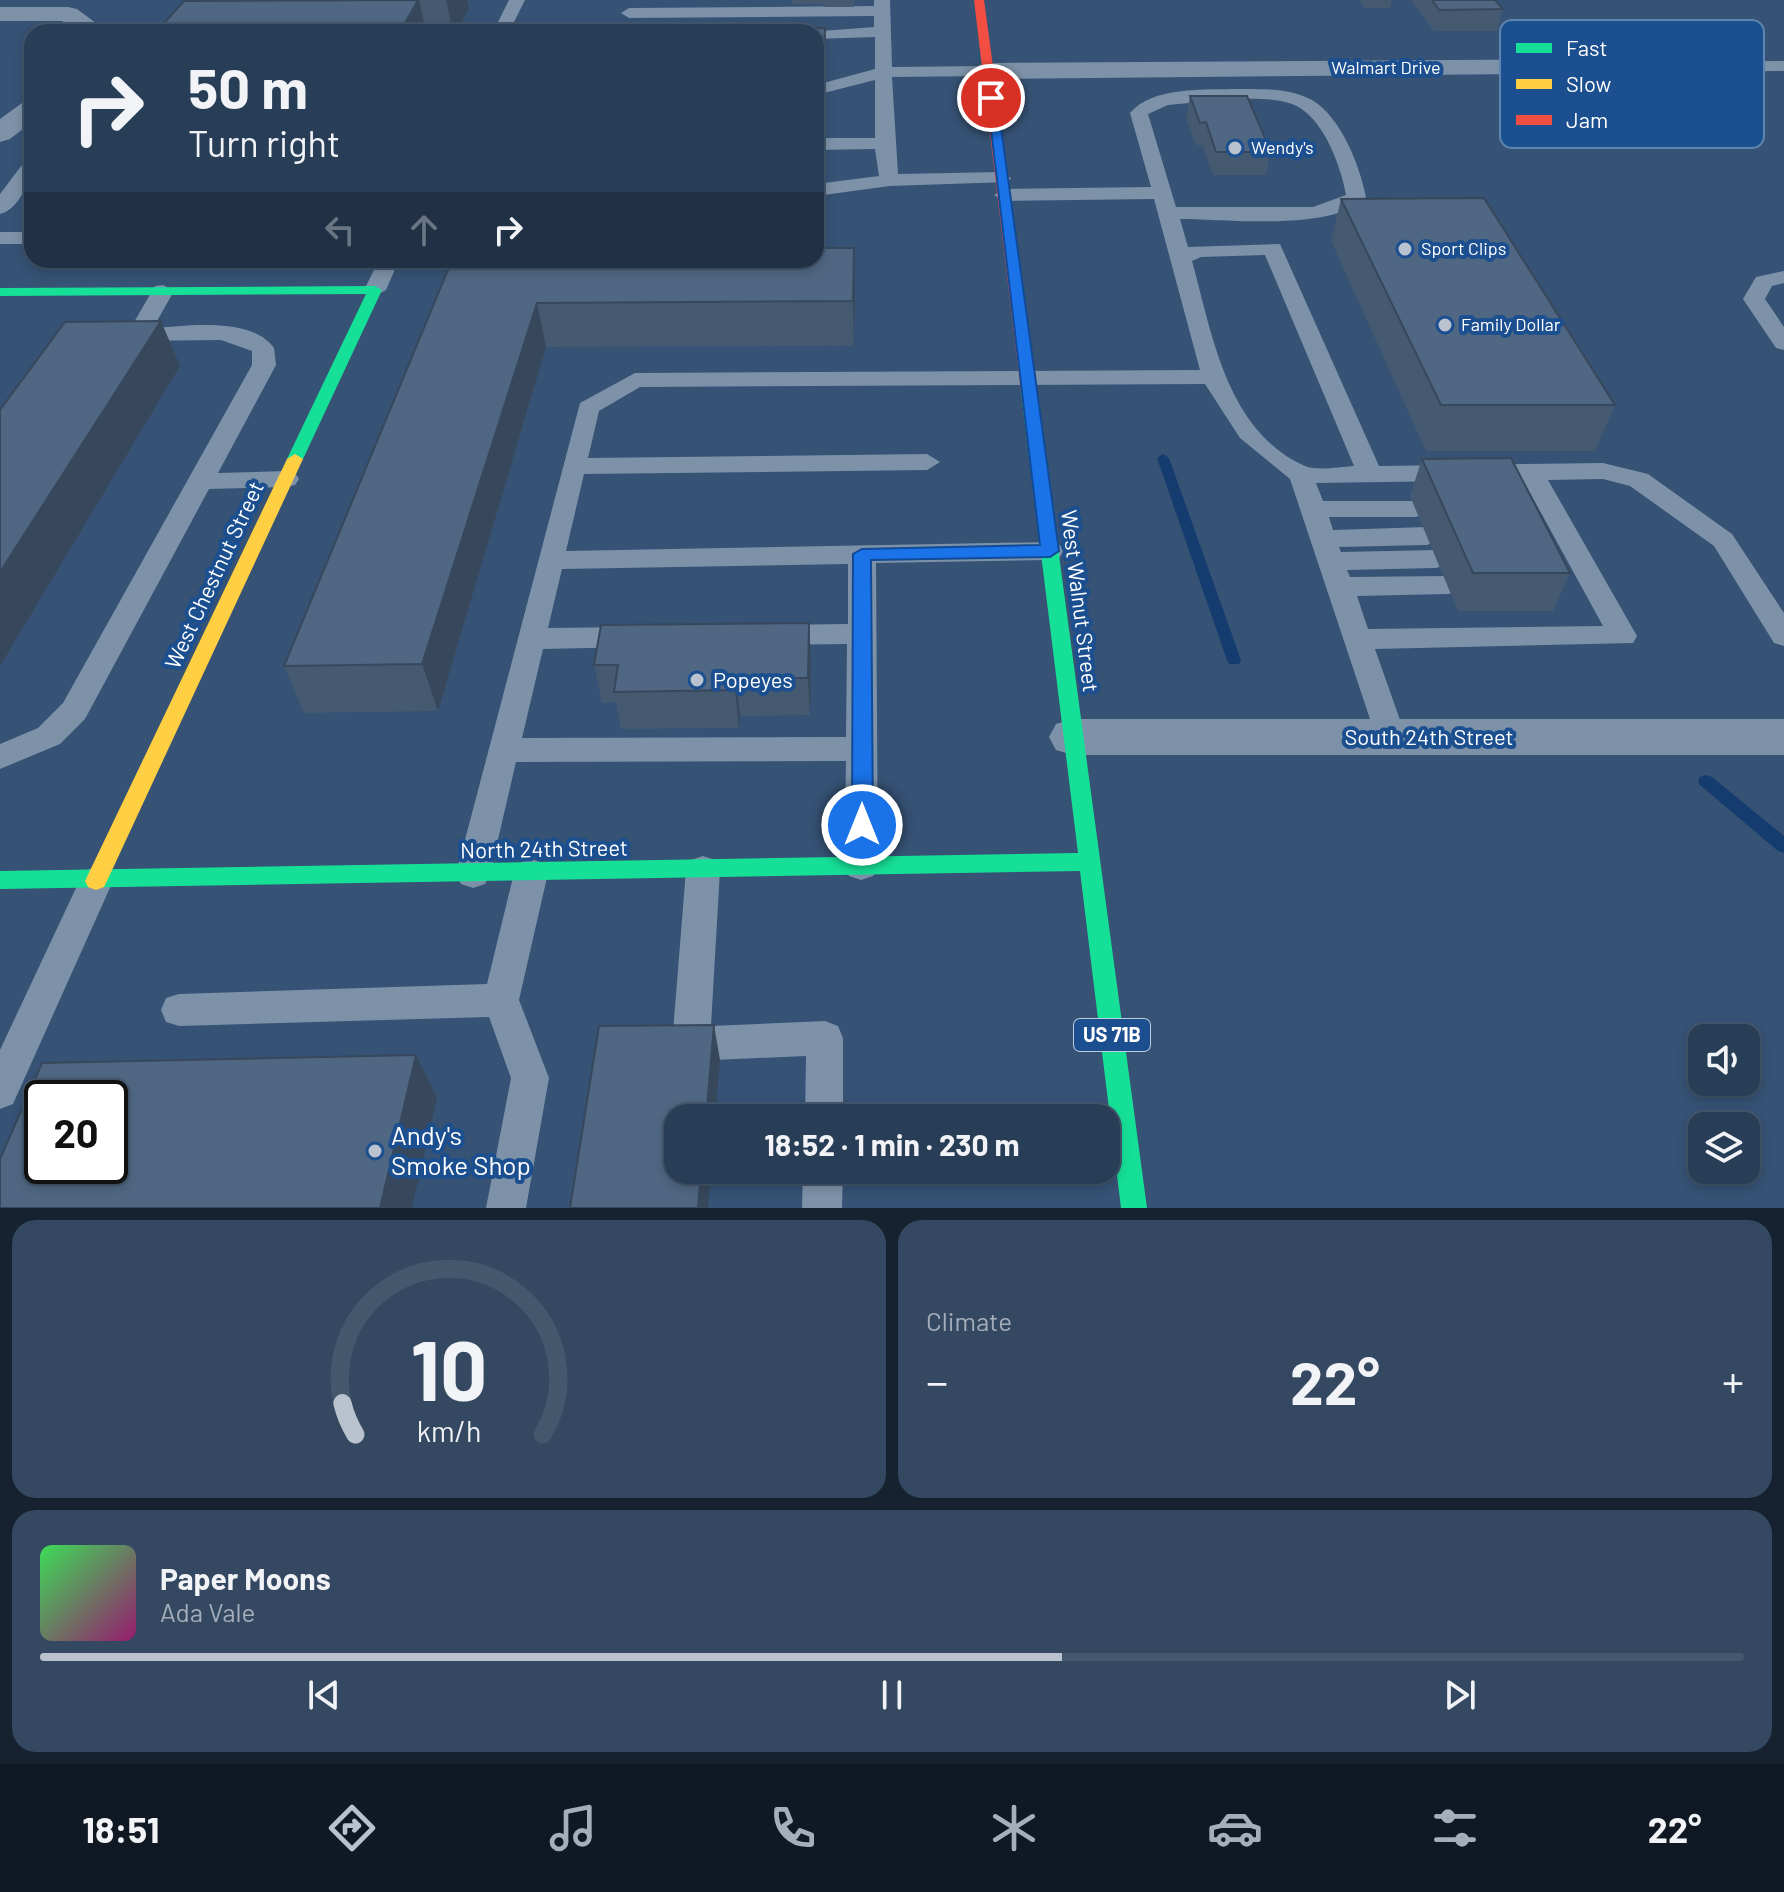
<!DOCTYPE html>
<html lang="en">
<head>
<meta charset="utf-8">
<style>
	body { margin:0; font-family:Barlow,sans-serif; background:#344961; color:#f1f3f6; height:100vh; display:flex; flex-direction:column; font-size:30px; white-space:nowrap }
	* { box-sizing:border-box; margin:0 }
	p { font-size:26px; color:#a5aeba }
	.icon { flex:none; width:44px; height:44px; fill:none; stroke:currentColor; stroke-width:2; stroke-linecap:round; stroke-linejoin:round }
	.map { position:relative; height:1208px; overflow:hidden }
	.panel { display:flex; flex-direction:column; gap:12px; padding:12px; background:#162230; flex:1 }
	.panel>* { flex:none }
	.hud { position:absolute; left:24px; top:24px; width:800px; height:244px; border-radius:24px; box-shadow:0 4px 12px #0003,0 0 0 2px #44576d; background:#283e57; color:#f1f3f6; overflow:hidden }
	.fabs { position:absolute; left:1688px; top:1024px; display:grid; gap:16px }
	.fabs a { display:grid; place-items:center; width:72px; height:72px; border-radius:16px; background:#283e57; box-shadow:0 4px 12px #0003,0 0 0 2px #44576d; font-size:40px }
	.speed { position:absolute; left:24px; top:1080px; display:flex; gap:16px; font-size:40px; font-weight:700; text-align:center }
	.speed>* { display:grid; place-content:center; width:104px; height:104px; border-radius:50%; background:#283e57; box-shadow:0 4px 12px #0003,0 0 0 2px #44576d; line-height:1 }
	.speed .limit { border:4px solid #111; border-radius:12px; background:#fff; color:#111 }
	.pin { position:absolute; display:grid; place-items:center; width:68px; height:68px; color:#fff; margin:-34px; border:4px solid #fff; border-radius:50%; box-shadow:0 2px 8px #0007 }
	.me { position:absolute; width:88px; margin:-44px; rotate:0deg; stroke-linejoin:round; filter:drop-shadow(0 0 6px #0008) }
	.turn { display:flex; align-items:center; gap:28px; height:168px; padding:0 32px; font-size:36px }
	.turn .icon { width:104px; height:104px; stroke-width:2.5 }
	.turn b { display:block; font-size:56px; line-height:68px }
	.lanes { display:flex; align-items:center; height:76px; padding:0 32px; background:#0003; justify-content:center; gap:40px; direction:ltr }
	.lanes .off { opacity:.35 }
	.big { font-size:60px; font-weight:700; line-height:1.1 }
	.panel .tile { flex:1; display:flex; flex-direction:column; justify-content:center; gap:12px; min-width:0; padding:0 28px; border-radius:24px; background:#344961 }
	.panel .dial { align-items:center; gap:0 }
	.dial svg { height:208px; overflow:visible; fill:none; stroke:#44576d; stroke-width:7; stroke-linecap:round; text-anchor:middle }
	.dial text { fill:#f1f3f6; stroke:none }
	.song { display:flex; align-items:center; gap:24px }
	.cover { width:96px; height:96px; border-radius:12px; background:linear-gradient(135deg,hsl(130 70% 55%),hsl(320 70% 35%)) }
	.played { height:8px; border-radius:4px; background:linear-gradient(90deg,#b9c2ce 60%,#44576d 60%) }
	.keys { display:flex; justify-content:space-around; direction:ltr }
	.heat { display:flex; justify-content:space-between; align-items:center; font-size:44px; direction:ltr }
	.panel .tiles { flex:1; display:grid; gap:12px; grid-template-columns:1fr 1fr }
	.tile:last-child { grid-column:span 2 }
	.trip { position:absolute; left:664px; top:1104px; width:456px; height:80px; border-radius:24px; background:#283e57; box-shadow:0 4px 12px #0003,0 0 0 2px #44576d; font-weight:700; line-height:80px; text-align:center }
	.tab-bar { display:flex; height:128px; justify-content:space-around; align-items:center; background:#101923; color:#a5aeba }
	.tab-bar .icon { width:56px; height:56px }
	.tab-bar .selected { color:#b9c2ce }
	.tab-bar b { font-size:36px; color:#f1f3f6 }
	.map>svg:first-child { display:block }
	.lines { fill:none; stroke-linecap:round; stroke-linejoin:round }
	.stream { fill:#153c6e; fill-rule:evenodd }
	.lane { fill:#7d92a8; fill-rule:evenodd }
	.street { fill:#7d92a8; fill-rule:evenodd }
	.fast { fill:#16e098; fill-rule:evenodd }
	.slow { fill:#ffcf43; fill-rule:evenodd }
	.jam { fill:#f24e42; fill-rule:evenodd }
	.wall { fill:#455971 }
	.shaded-wall { fill:#38485c }
	.building { fill:#506783; stroke:#38485c; stroke-width:2; fill-rule:evenodd }
	.route { fill:#1a73e8; stroke:#114b97; stroke-width:2 }
	.poi-dot { fill:#b9c2ce; stroke:#1b4f8f; stroke-width:3 }
	.labels { text-anchor:middle; stroke-width:8; stroke-linejoin:round; paint-order:stroke }
	.far-street-label { font-size:18px; fill:#fff; stroke:#1b4f8f }
	.far-poi-label { font-size:18px; fill:#fff; stroke:#1b4f8f; text-anchor:start }
	.shield { fill:#1b4f8f; stroke:#bbcadd; stroke-width:2 }
	.shield-label { font-size:20px; font-weight:bold; fill:#fff }
	.street-label { font-size:22px; fill:#fff; stroke:#1b4f8f }
	.poi-label { font-size:22px; fill:#fff; stroke:#1b4f8f; text-anchor:start }
	.near-poi-label { font-size:26px; fill:#fff; stroke:#1b4f8f; text-anchor:start }
	.key { fill:#1b4f8f; stroke:#5f84b1; stroke-width:2 }
	.key-label { font-size:22px; fill:#fff }
</style>
</head>
<body>
<div class="map">
<svg width="1784" height="1208" viewBox="0 0 1784 1208">
	<rect width="100%" height="100%" fill="#365274"/>
	<g class="lines">
		<g class="stream">
			<path d="M1163,454L1169,458L1241,660L1239,664H1229L1227,660L1157,458Z"/>
			<path d="M1706,775L1712,777L1784,836V853L1778,851L1700,785L1698,781L1700,777Z"/>
		</g>
		<g class="lane">
			<path d="M509,0H525L509,32H493Z"/>
			<path d="M874,0H890L892,67L988,66L997,71L988,76L892,77L898,174L1001,172L1011,178L1008,182L890,186L816,196V184L879,176L875,149L816,150V138H875V80L816,95V85L875,69V37L816,39V32H809L874,27V16L629,18L621,13L629,8L874,6Z"/>
			<path d="M1784,61V71L1615,72L1607,67L1615,62Z"/>
			<path d="M1232,89C1258,89 1289,87 1312,100C1341,117 1360,166 1366,197C1336,232 1224,219 1180,219L1188,247L1280,244L1379,466L1603,463L1648,474L1732,534L1784,613V646L1774,643L1714,546L1630,486L1603,479L1548,480L1637,636L1633,643L1375,649L1406,737L1402,745L1391,749L1380,745L1376,737L1290,479L1240,438L1205,384L640,387L599,411L588,458L927,454L940,462L927,470L584,474L566,551L1050,542L1060,545L1063,551L1060,557L1050,560L876,563L878,866L873,876L861,880L849,876L844,866L846,761L516,762L490,874L485,884L473,888L461,884L456,874L580,403L635,373L1200,370L1154,199L1004,201L994,195L1004,189L1151,187L1130,113C1152,87 1201,90 1232,89ZM1232,99C1254,99 1281,97 1300,108C1325,123 1341,167 1346,195L1313,207H1176L1148,114L1168,105ZM1265,255L1354,466C1340,467 1317,471 1305,466C1226,431 1212,333 1192,261L1201,257ZM1523,480L1603,626L1368,629L1357,596L1448,594L1458,592L1462,585L1458,578L1448,576L1350,577L1347,570L1436,568L1446,565L1450,559L1446,553L1436,550L1341,552L1339,547L1427,545L1436,542L1440,536L1436,530L1427,527L1333,530L1329,517H1415L1424,515L1428,509L1424,503L1415,501H1323L1316,483ZM848,564V624L771,625L761,628L757,635L761,642L771,645L847,644L846,737L522,738L543,649L637,647L647,644L651,637L647,630L637,627L548,628L562,569Z"/>
			<path d="M32,159C32,178 20,209 0,214V194L25,161Z"/>
			<rect x="0" y="232" width="32" height="12"/>
			<path d="M379,260H399L386,290L375,296L364,290Z"/>
			<path d="M1784,271V283L1772,286L1765,299L1784,327V350L1776,348L1743,299L1756,277Z"/>
			<path d="M163,285L174,291L153,328C187,326 251,316 274,348L276,365L218,473L286,471L295,473L299,479L295,485L286,487L209,489L85,719L60,744L0,769V744L38,728L63,703L252,365V351L221,340L129,341L126,336L155,286Z"/>
			<path d="M703,856L715,860L720,870L711,1026L825,1021L838,1026L843,1038V1118H805L806,1056L691,1061L678,1056L672,1044L686,870L691,860Z"/>
			<path d="M531,859L543,863L548,873L519,1000L549,1078L526,1208H486L511,1078L489,1017L179,1026L166,1022L161,1010L166,998L179,994L487,984L514,873L519,863Z"/>
			<path d="M96,867L108,871L113,881L13,1104L0,1109V1050L84,871Z"/>
			<path d="M803,1170H843L842,1208H802Z"/>
		</g>
		<g class="street">
			<path d="M0,7H68L77,9L108,32H78L62,21H0Z"/>
			<path d="M1615,59L1624,61L1628,67L1624,73L988,79L979,77L975,71L979,65L988,63Z"/>
			<path d="M32,101V122L10,139L0,142V119L22,103Z"/>
			<path d="M1073,719H1784V755H1073L1056,750L1049,737L1056,724Z"/>
		</g>
		<g class="fast">
			<path d="M375,286L382,290L303,459L295,464L287,459L366,294L0,296V288Z"/>
			<path d="M1029,387L1037,392L1147,1208H1121L1080,871L0,889V871L1078,853L1021,392Z"/>
		</g>
		<path class="slow" d="M295,454L303,459L107,881L104,887L96,890L88,887L85,881L287,459Z"/>
		<path class="jam" d="M974,0H984L1037,392L1029,397L1021,392Z"/>
	</g>
	<g class="wall">
		<path d="M281,0H467L469,8L457,32H156Z"/>
		<path d="M792,0H854V7H825L824,4H792Z"/>
		<path d="M1359,0H1392L1390,8H1364Z"/>
		<path d="M1411,0H1495L1503,9L1497,31H1434Z"/>
		<path d="M825,28V78H816V32Z"/>
		<path d="M1190,96L1271,152L1266,175H1213L1202,145H1196L1186,118Z"/>
		<path d="M1341,199L1615,405L1595,451H1426L1331,241Z"/>
		<path d="M452,260L855,292L854,346L546,347L438,711L304,713L284,666Z"/>
		<path d="M1422,459L1570,573L1553,611H1458L1410,496Z"/>
		<path d="M809,623L811,661L810,715L740,716L739,728L621,729L616,702L602,703L594,665Z"/>
	</g>
	<g class="shaded-wall">
		<path d="M419,0L426,32H400Z"/>
		<path d="M446,0H467L469,8L457,32H453Z"/>
		<path d="M825,28L826,50L825,78L824,56Z"/>
		<path d="M854,248L855,292L854,346L853,301Z"/>
		<path d="M537,303L546,347L438,711L422,664Z"/>
		<path d="M161,321L180,366L0,666V572Z"/>
		<path d="M809,623L811,661L810,715L808,678Z"/>
		<path d="M736,678L740,716L739,728L735,690Z"/>
		<path d="M714,1025L720,1060L715,1118H706Z"/>
		<path d="M416,1055L437,1098L412,1208H380Z"/>
		<path d="M701,1170H711L708,1208H698Z"/>
	</g>
	<g class="building">
		<path d="M418,0L400,32H156L184,1Z"/>
		<path d="M1432,0H1495L1503,9L1439,10Z"/>
		<path d="M825,28L824,56H816V32H745L746,29Z"/>
		<path d="M1190,96H1247L1271,152H1216L1206,122L1200,123Z"/>
		<path d="M1484,198L1615,405H1441L1341,199Z"/>
		<path d="M816,248H854L853,301L537,303L422,664L284,666L452,260H816Z"/>
		<path d="M161,321L0,572V410L65,322Z"/>
		<path d="M1511,458L1570,573H1473L1422,459Z"/>
		<path d="M809,623L808,678H736L735,690L614,692L618,665H594L601,625Z"/>
		<path d="M714,1025L706,1118H678V1170H701L698,1208H570L599,1026Z"/>
		<path d="M416,1055L380,1208H0V1159L42,1063ZM42,1098H110V1166H42Z"/>
	</g>
	<path class="route" d="M987,95L997,98L1059,551L1050,557L871,560L873,825L862,834L852,825L853,554L862,549L1040,545Z"/>
	<g class="poi-dot">
		<circle cx="1235" cy="148" r="8"/>
		<circle cx="1405" cy="249" r="8"/>
		<circle cx="1445" cy="325" r="8"/>
		<circle cx="697" cy="680" r="8"/>
		<circle cx="375" cy="1151" r="8"/>
	</g>
	<g class="labels">
		<g class="far-street-label">
			<text x="1386" y="74">Walmart Drive</text>
		</g>
		<g class="far-poi-label">
			<text x="1251" y="154">Wendy's</text>
			<text x="1421" y="255">Sport Clips</text>
			<text x="1461" y="331">Family Dollar</text>
		</g>
		<rect class="shield" x="1074" y="1019" width="76" height="32" rx="6"/>
		<g class="shield-label">
			<text x="1112" y="1042">US 71B</text>
		</g>
		<g class="street-label">
			<text transform="translate(214 575) rotate(-65)" y="8">West Chestnut Street</text>
			<text transform="translate(1080 601) rotate(83)" y="8">West Walnut Street</text>
			<text x="1429" y="745">South 24th Street</text>
			<text transform="translate(544 849) rotate(-1)" y="8">North 24th Street</text>
		</g>
		<g class="poi-label">
			<text x="713" y="688">Popeyes</text>
		</g>
		<g class="near-poi-label">
			<text x="391" y="1145">Andy's<tspan x="391" dy="30">Smoke Shop</tspan></text>
		</g>
	</g>
	<rect x="1500" y="20" width="264" height="128" rx="12" class="key"/>
	<rect x="1516" y="43" width="36" height="10" fill="#16e098"/>
	<rect x="1516" y="79" width="36" height="10" fill="#ffcf43"/>
	<rect x="1516" y="115" width="36" height="10" fill="#f24e42"/>
	<g class="key-label">
		<text x="1566" y="56">Fast</text>
		<text x="1566" y="92">Slow</text>
		<text x="1566" y="128">Jam</text>
	</g>
</svg>
<div class="fabs">
<a><svg class="icon" aria-label="sound" viewBox="0 0 24 24"><path d="M4 9h4l5-4v14l-5-4H4zM17 9q2 3 0 6"/></svg></a>
<a><svg class="icon" aria-label="layers" viewBox="0 0 24 24"><path d="M12 4l9 5-9 5-9-5zM3 14l9 5 9-5"/></svg></a>
</div>
<div class="speed"><div class="limit">20</div></div>
<div class="pin" style="left:991px;top:98px;background:#d93025"><svg class="icon" aria-label="arrive" viewBox="0 0 24 24"><path d="M6 21V4h12l-3 4 3 4H6"/></svg></div>
<svg class="me" style="left:862px;top:825px" viewBox="-20 -20 40 40"><circle r="17" fill="#1a73e8" stroke="#fff" stroke-width="3"/><path d="M0-11L8 9 0 5-8 9z" fill="#fff"/></svg>
<div class="trip">18:52 · 1 min · 230 m</div>
<div class="hud">
<div class="turn"><svg class="icon" aria-label="right" viewBox="0 0 24 24"><path d="M7 20v-9h11M14 6l5 5-5 5"/></svg><div><b>50 m</b>Turn right</div></div>
<div class="lanes"><svg class="icon off" aria-label="left" viewBox="0 0 24 24"><path d="M17 20v-9H6M10 6l-5 5 5 5"/></svg><svg class="icon off" aria-label="ahead" viewBox="0 0 24 24"><path d="M12 20V5M6 11l6-6 6 6"/></svg><svg class="icon" aria-label="right" viewBox="0 0 24 24"><path d="M7 20v-9h11M14 6l5 5-5 5"/></svg></div>
</div>
</div>
<section class="panel">
<div class="tiles">
<div class="tile dial"><svg viewBox="0 0 100 80">
<path d="M14 69A42 42 0 1 1 86 69"/>
<path d="M14 69A42 42 0 0 1 9 57" stroke="#b9c2ce"/>
<text x="50" y="56" font-size="32" font-weight="700">10</text>
<text x="50" y="72" font-size="11">km/h</text>
</svg></div>
<div class="tile"><p>Climate</p>
<div class="heat"><a>−</a><b class="big">22°</b><a>+</a></div>
</div>
<div class="tile">
<div class="song"><i class="cover"></i><div><b>Paper Moons</b><p>Ada Vale</p></div></div>
<div class="played"></div>
<div class="keys"><svg class="icon" aria-label="previous" viewBox="0 0 24 24"><path d="M18 5L8 12l10 7zM5 5v14"/></svg><svg class="icon" aria-label="pause" viewBox="0 0 24 24"><path d="M8 5v14M16 5v14"/></svg><svg class="icon" aria-label="next" viewBox="0 0 24 24"><path d="M6 5l10 7-10 7zM19 5v14"/></svg></div>
</div>
</div>
</section>
<nav class="tab-bar">
<b>18:51</b>
<svg class="icon selected" aria-label="directions" viewBox="0 0 24 24"><path d="M12 3l9 9-9 9-9-9zM9 14v-3h6M13 9l2 2-2 2"/></svg>
<svg class="icon" aria-label="music" viewBox="0 0 24 24"><path d="M9 18V5l10-2v13"/><circle cx="6" cy="18" r="3"/><circle cx="16" cy="16" r="3"/></svg>
<svg class="icon" aria-label="phone" viewBox="0 0 24 24"><path d="M5 4h4l2 5-3 2q2 4 5 5l2-3 5 2v4C11 20 4 13 5 4z"/></svg>
<svg class="icon" aria-label="climate" viewBox="0 0 24 24"><path d="M12 3v18M4 7l16 10M4 17L20 7"/></svg>
<svg class="icon" aria-label="car" viewBox="0 0 24 24"><path d="M5 17H2v-5l4-1 3-4h7l3 4 3 1v5h-3M9 17h6M6 11h13"/><circle cx="7" cy="17" r="2"/><circle cx="17" cy="17" r="2"/></svg>
<svg class="icon" aria-label="filters" viewBox="0 0 24 24"><path d="M4 7h16M4 17h16"/><circle cx="9" cy="7" r="2"/><circle cx="15" cy="17" r="2"/></svg>
<b>22°</b>
</nav>
</body>
</html>
